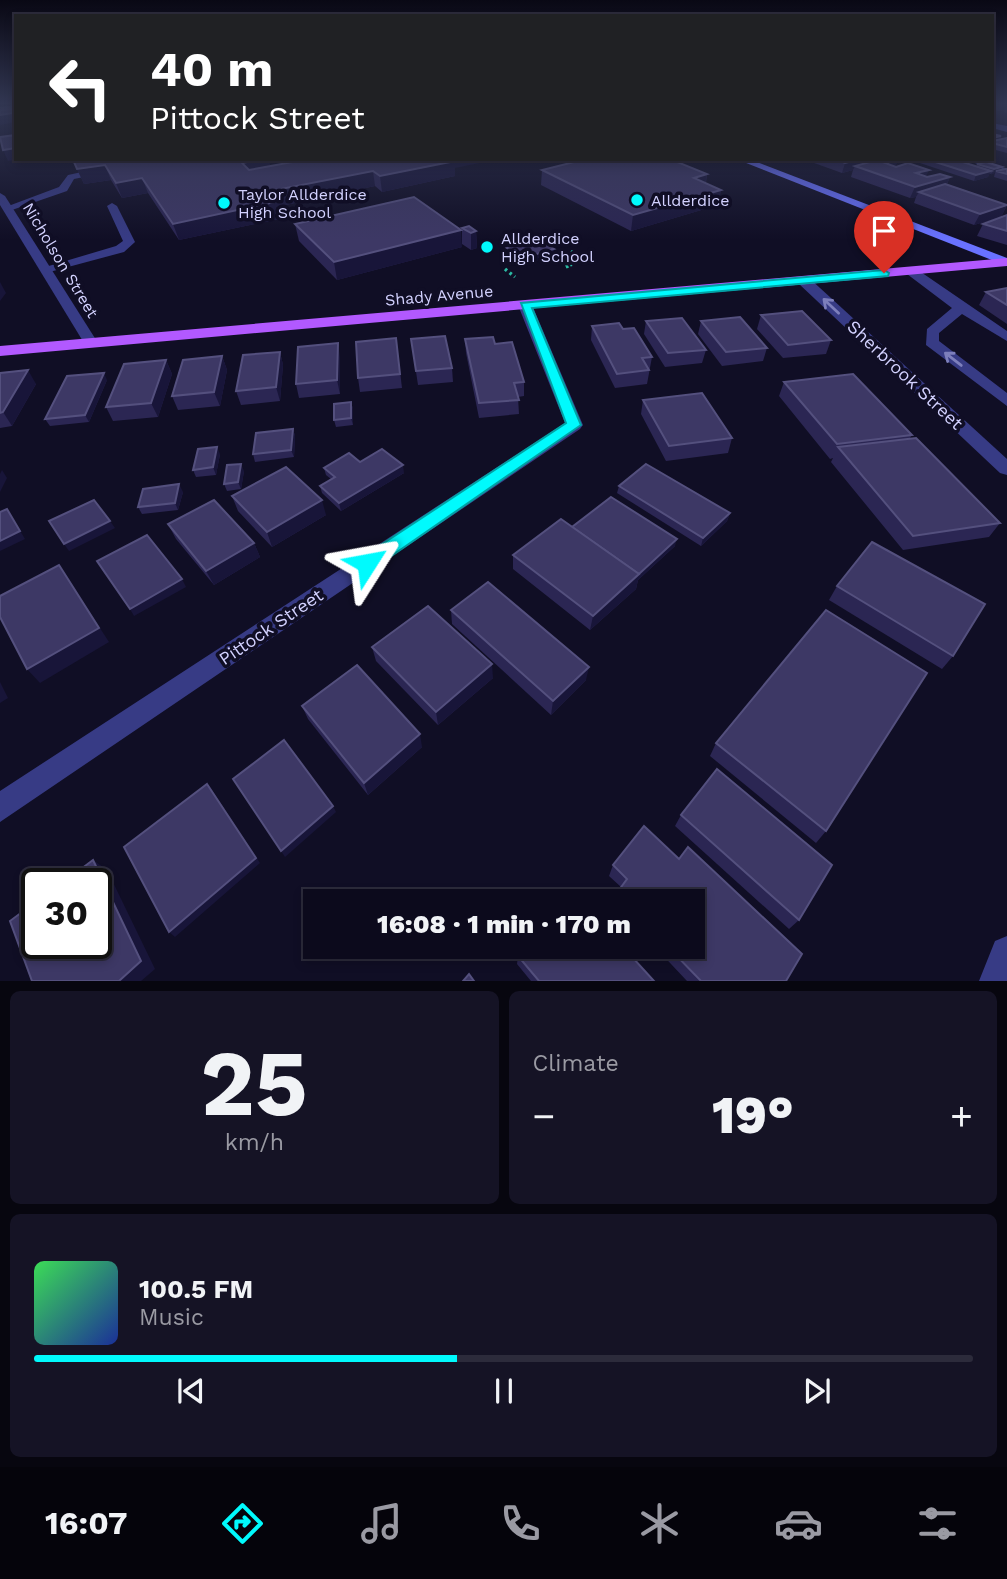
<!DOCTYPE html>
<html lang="en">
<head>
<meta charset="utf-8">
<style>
	body { margin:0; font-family:"Work Sans",sans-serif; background:#151325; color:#f1f3f6; height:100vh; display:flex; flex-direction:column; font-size:26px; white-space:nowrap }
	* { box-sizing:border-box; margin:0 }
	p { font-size:23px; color:#9a9aa3 }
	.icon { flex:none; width:38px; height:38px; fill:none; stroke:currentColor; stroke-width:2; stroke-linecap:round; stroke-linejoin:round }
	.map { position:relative; height:981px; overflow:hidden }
	.sheet { display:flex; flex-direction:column; gap:10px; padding:10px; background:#07060f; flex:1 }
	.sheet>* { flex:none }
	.hud { position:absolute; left:14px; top:14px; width:980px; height:147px; border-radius:0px; box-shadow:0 4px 10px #0003,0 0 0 2px #2c2b3b; background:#202124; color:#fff; overflow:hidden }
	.speed { position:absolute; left:21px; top:868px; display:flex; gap:14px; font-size:35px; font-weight:700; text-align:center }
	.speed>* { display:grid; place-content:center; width:91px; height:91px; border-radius:50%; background:#0c0a1c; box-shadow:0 4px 10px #0003,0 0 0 2px #2c2b3b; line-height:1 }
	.speed .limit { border:4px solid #111; border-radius:10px; background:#fff; color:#111 }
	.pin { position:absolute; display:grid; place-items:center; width:60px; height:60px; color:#fff; margin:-72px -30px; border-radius:50% 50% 50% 0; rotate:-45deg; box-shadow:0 0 7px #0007 }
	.pin .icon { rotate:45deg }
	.me { position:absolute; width:77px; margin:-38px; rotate:56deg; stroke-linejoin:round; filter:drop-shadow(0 0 5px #0008) }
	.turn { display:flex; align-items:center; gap:24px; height:147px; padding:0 21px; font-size:32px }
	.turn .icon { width:91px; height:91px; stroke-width:2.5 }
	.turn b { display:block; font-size:49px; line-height:60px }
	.big { font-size:52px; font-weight:800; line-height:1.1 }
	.sheet .widget { flex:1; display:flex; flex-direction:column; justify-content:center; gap:10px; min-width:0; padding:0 24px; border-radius:10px; background:#151325 }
	.sheet .dial { align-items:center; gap:0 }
	.dial b { font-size:91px; line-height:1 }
	.song { display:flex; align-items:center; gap:21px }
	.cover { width:84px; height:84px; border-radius:10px; background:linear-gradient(135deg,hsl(130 70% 55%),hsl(230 70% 35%)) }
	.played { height:7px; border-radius:4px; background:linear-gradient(90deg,#00fafd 45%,#2c2b3b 45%) }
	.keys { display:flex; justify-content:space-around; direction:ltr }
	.heat { display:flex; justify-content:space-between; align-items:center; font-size:38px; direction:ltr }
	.sheet .tiles { flex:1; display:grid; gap:10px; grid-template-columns:1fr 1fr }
	.widget:last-child { grid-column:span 2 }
	.trip { position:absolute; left:303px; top:889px; width:402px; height:70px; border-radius:0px; background:#0c0a1c; box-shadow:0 4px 10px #0003,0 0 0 2px #2c2b3b; font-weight:800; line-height:70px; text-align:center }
	.menu { display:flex; height:112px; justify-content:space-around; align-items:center; background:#05040b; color:#9a9aa3 }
	.menu .icon { width:49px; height:49px }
	.menu .current { color:#00fafd }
	.menu b { font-size:32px; color:#f1f3f6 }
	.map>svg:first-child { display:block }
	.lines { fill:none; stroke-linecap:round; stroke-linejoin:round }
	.path-far1 { stroke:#2bbaa4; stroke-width:2.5; stroke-dasharray:2 2.5; stroke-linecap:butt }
	.path { stroke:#2bbaa4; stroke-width:3.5; stroke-dasharray:2.5 3.5; stroke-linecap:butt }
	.service { fill:#373b85; fill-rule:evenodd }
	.minor { fill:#373b85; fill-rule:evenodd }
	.secondary { fill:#6972ff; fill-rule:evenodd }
	.primary { fill:#b259ff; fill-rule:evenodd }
	.wall { fill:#2b2653 }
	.shaded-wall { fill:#181539 }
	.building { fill:#3d3865; stroke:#54507e; stroke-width:2 }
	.oneway { stroke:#7d7fbc }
	.route { fill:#00fafd; stroke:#00a2a4; stroke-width:2 }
	.poi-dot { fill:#00fafd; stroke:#100e25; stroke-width:2.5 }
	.labels { text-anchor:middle; stroke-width:7; stroke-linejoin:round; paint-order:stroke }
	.far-poi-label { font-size:16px; fill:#d3d2ff; stroke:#100e25; text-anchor:start }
	.far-street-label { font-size:16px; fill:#d3d2ff; stroke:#100e25 }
	.street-label { font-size:18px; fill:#d3d2ff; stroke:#100e25 }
</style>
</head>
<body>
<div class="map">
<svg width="1007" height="981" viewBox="0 0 1007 981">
	<rect width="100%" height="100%" fill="#100e25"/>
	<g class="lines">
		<g class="path-far1">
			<path d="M571,251L581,257"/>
			<path d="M566,267L582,261"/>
		</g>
		<g class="path">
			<path d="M566,267L570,265"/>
			<path d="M505,269L515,277"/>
		</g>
		<g class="service">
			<path d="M964,159H978L1007,169V175Z"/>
			<path d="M105,167L108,172L74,179L67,191L12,210L3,208L59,187L68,175Z"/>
			<path d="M112,203L117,206L135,242L124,252L42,274V268L116,246L123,241L107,206Z"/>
			<path d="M907,268H915L1007,331V341L962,314L939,333V341L1007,393V406L926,345L927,329L952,308L907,274Z"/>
		</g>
		<g class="minor">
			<path d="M992,123L1007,126V132L992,128Z"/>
			<path d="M0,193L5,196L98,343L96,346H86L84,343L0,205Z"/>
			<path d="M798,277H808L1007,459V475L1000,473L798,283Z"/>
			<path d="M520,302L532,305L583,425L580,429L0,822V791L565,423L518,305Z"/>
			<path d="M1007,936V981H979L995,941Z"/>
		</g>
		<path class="secondary" d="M736,159H749L1007,258V266Z"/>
		<path class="primary" d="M1007,258V266L0,356V346Z"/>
	</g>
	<g class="wall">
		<path d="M992,103H1007V113L1004,112L1005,110L999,111L992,109Z"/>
		<path d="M992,134L1001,136L1000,140L1007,138V153L992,149Z"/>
		<path d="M88,159H268L270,166L455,168V176L382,192L375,186L276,207L279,219L179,240L148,193L122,198L111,180L84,184L74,162Z"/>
		<path d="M803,159L898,160L895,166L927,177H950L947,184L1007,205L1001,217L974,225L914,203L916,197L910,198L851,177L853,170L842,173Z"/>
		<path d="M908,159H953L976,167L977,164L1002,167L1001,170L1007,169V181L994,177L995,173L989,174L988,177L974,181Z"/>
		<path d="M593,162L707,174L706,183L721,190L718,205L631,231L541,185L542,170Z"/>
		<path d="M1007,215V245L977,236L983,224Z"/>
		<path d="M295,224L462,247L337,280L299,241Z"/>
		<path d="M462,228L476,231L477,248L471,250L462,244Z"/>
		<path d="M507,248L554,255L523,265L507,254Z"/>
		<path d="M1007,288V324L979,305L986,292Z"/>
		<path d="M761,315L831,340L826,354L783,358L757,329Z"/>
		<path d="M646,321L706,350L702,363L665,367L644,334Z"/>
		<path d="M701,321L767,348L763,361L722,366L698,334Z"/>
		<path d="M592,326L623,329L652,357L647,384L615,388L591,340Z"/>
		<path d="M396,338L402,388L360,392L358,378Z"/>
		<path d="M411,339L452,368L453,382L418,385Z"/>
		<path d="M465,339L495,344L524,382V396L518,397L519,414L479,418L466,353Z"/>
		<path d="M280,352L283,365L280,401L241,405L236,391Z"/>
		<path d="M222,356L227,370L220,406L178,410L172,396Z"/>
		<path d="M340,357V394L299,398L296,384Z"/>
		<path d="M166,360L172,374L158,417L113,421L106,407Z"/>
		<path d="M0,373L36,384L12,426L0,428Z"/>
		<path d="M107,380L89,422L50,426L45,419Z"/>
		<path d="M784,382L912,435L910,438L1000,523L989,537L903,550L831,462L833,458L830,459L779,396Z"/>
		<path d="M643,400L732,438L728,453L666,461L641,414Z"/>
		<path d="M351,402L353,409V425L336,427L334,420Z"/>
		<path d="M293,429L295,436L294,457L255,462L253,454Z"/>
		<path d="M220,454L216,475L196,477L193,470Z"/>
		<path d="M360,462L404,473L341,511L322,493L320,486L331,479L326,475L324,468Z"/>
		<path d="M244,471L241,489L227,491L224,484Z"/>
		<path d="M619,486L730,513L727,521L701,546L617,493Z"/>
		<path d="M183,492L178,510L142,514L138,507Z"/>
		<path d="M232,496L326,515L272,547L238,511Z"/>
		<path d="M168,524L254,543L260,557L214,585L176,539Z"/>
		<path d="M572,527L675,546L638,580L636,589L590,630L513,569V555Z"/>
		<path d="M837,586L953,656L942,669L829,600Z"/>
		<path d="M451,610L586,680L551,715L452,624Z"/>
		<path d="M372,647L493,678L438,725L376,661Z"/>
		<path d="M302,706L422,747L368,795L308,719Z"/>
		<path d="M716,743L826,831L816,843L710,756Z"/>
		<path d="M681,815L799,920L789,929L675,826Z"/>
		<path d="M644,826L679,859L688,847L802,954L786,981H687L655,947H693V901H613L616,894L621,887L609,876L613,865Z"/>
		<path d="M518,956L654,981H531L517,964Z"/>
	</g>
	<g class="shaded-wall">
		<path d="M1003,103H1007V105L1005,110L999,111Z"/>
		<path d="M16,109V114H14L16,122L0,125V115L2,111Z"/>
		<path d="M1001,136L999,141L992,143V138Z"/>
		<path d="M16,148V159H17L8,161L3,150Z"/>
		<path d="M263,159H268L272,173L246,178L242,163Z"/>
		<path d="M445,159H499L455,168V176L382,192L380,176Z"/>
		<path d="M860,159H878L876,164L855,166L853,170L842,173L845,163Z"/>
		<path d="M898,160L894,170L885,163Z"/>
		<path d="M105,165L111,180L84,184L77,169Z"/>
		<path d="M1002,167L1000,172L996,171L995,173L991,175L994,169Z"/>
		<path d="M929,170L924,181L916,173Z"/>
		<path d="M373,171L375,186L276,207L279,219L179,240L173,224L265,192Z"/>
		<path d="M991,171L988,177L974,181L976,175Z"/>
		<path d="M707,174L704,190L694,178Z"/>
		<path d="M950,177L945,188L919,192L916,197L910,198L915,187Z"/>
		<path d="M142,178L148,193L122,198L116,183Z"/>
		<path d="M721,190L718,205L631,231L633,215Z"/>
		<path d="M1007,205L1001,217L974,225L980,214Z"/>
		<path d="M461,230L462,247L337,280L334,262Z"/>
		<path d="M476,231L477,248L471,250V233Z"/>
		<path d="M554,249V255L523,265V258Z"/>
		<path d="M0,282L6,293L0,301Z"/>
		<path d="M338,343L340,357V394L337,380Z"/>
		<path d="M280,352L283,365L280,401L276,387Z"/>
		<path d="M222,356L227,370L220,406L214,392Z"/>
		<path d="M166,360L172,374L158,417L151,403Z"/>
		<path d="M28,370L36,384L12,426L3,412Z"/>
		<path d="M104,373L107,380L89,422L85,415Z"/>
		<path d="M351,402L353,409V425L351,418Z"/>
		<path d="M293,429L295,436L294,457L291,450Z"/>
		<path d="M217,447L220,454L216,475L213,467Z"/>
		<path d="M241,464L244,471L241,489L238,482Z"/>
		<path d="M403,465L404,473L341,511L339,503Z"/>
		<path d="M2,470L7,478L0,492V474Z"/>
		<path d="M179,484L183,492L178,510L175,503Z"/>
		<path d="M322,500L326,515L272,547L267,532Z"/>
		<path d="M7,509L25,539L0,551V541Z"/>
		<path d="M730,513L727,521L701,546L703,538Z"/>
		<path d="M110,521L115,528L69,551L64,544Z"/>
		<path d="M677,539L675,546L638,580L636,589L590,630L593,616Z"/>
		<path d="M254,543L260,557L214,585L206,571Z"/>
		<path d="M59,565L109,642L40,683L27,669Z"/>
		<path d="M182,579L186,587L134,616L130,609Z"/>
		<path d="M492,664L493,678L438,725L436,712Z"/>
		<path d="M589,667L586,680L551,715L553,701Z"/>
		<path d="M0,682L8,698L0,703Z"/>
		<path d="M420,734L422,747L368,795L364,783Z"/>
		<path d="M212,790L260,863L175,937L169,932Z"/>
		<path d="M333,806L336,812L285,857L281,851Z"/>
		<path d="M93,860L107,870L155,969L141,981H119Z"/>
	</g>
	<g class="building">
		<path d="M16,106V109L12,110V109L2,110L1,108Z"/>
		<path d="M12,109L13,113L0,115V110Z"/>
		<path d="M992,134L1001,136L992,138Z"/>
		<path d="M16,135V148L3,150L0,137Z"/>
		<path d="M1007,138V147L992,143V141Z"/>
		<path d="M88,159H263L242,163L249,170L309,159H451L455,161L380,176L373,171L265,192L275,202L173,224L142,178L116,183L105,165L77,169L74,162Z"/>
		<path d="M586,159L593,162L604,159H650L658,162L670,159L707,174L694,178L721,190L633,215L542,170Z"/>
		<path d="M835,159H860L845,163Z"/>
		<path d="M881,159L898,160L885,163L896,167L908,163L929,170L916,173L927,177L940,174L950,177L915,187L855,166Z"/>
		<path d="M926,159H953L991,171L976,175Z"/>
		<path d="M986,162L1002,167L994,169L977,164Z"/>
		<path d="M1005,169H1007V174L996,171Z"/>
		<path d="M945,184L1007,205L980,214L919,192Z"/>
		<path d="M414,197L461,230L334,262L295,224Z"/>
		<path d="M1007,215V231L983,224Z"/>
		<path d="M469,226L476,231L471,233L462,228Z"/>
		<path d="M537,239L554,249L523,258L507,248Z"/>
		<path d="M1007,288V305L986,292Z"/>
		<path d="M802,311L831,340L788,345L761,315Z"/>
		<path d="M740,317L767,348L726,352L701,321Z"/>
		<path d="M682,318L706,350L668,353L646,321Z"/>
		<path d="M619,323L623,329L634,328L652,357L642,358L649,370L617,374L592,326Z"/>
		<path d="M445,336L452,368L416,371L411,339Z"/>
		<path d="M493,337L495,344L512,342L524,382L514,383L519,400L479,403L465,339Z"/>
		<path d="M396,338L400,374L358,378L356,342Z"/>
		<path d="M338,343L337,380L296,384L298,347Z"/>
		<path d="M280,352L276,387L236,391L243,355Z"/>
		<path d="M222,356L214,392L172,396L183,360Z"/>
		<path d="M166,360L151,403L106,407L124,364Z"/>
		<path d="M28,370L3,412L0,413V373Z"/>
		<path d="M104,373L85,415L45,419L67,376Z"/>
		<path d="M853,374L912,435L837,444L784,382Z"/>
		<path d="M702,393L732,438L669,446L643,400Z"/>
		<path d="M351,402V418L334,420V404Z"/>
		<path d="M293,429L291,450L253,454L256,433Z"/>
		<path d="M916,438L1000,523L913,536L838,447Z"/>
		<path d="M217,447L213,467L193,470L198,449Z"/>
		<path d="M382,449L403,465L339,503L320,486L335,477L324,468L349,453L360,462Z"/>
		<path d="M241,464L238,482L224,484L227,465Z"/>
		<path d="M646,464L730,513L703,538L619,486Z"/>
		<path d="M286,467L322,500L267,532L232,496Z"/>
		<path d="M179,484L175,503L138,507L143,489Z"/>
		<path d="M611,497L677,539L639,574L572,527Z"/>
		<path d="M94,500L110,521L64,544L49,521Z"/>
		<path d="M214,500L254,543L206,571L168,524Z"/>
		<path d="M7,509L20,531L0,541V512Z"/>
		<path d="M561,519L639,574L593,616L513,555Z"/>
		<path d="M147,535L182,579L130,609L97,561Z"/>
		<path d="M872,542L985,604L953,656L837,586Z"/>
		<path d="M59,565L99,628L27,669L0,617V596Z"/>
		<path d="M488,582L589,667L553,701L451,610Z"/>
		<path d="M428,606L492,664L436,712L372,647Z"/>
		<path d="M826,610L927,673L826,831L716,743Z"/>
		<path d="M357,665L420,734L364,783L302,706Z"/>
		<path d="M284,740L333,806L281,851L233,779Z"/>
		<path d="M717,769L832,865L799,920L681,815Z"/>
		<path d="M207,784L256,858L169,932L124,847Z"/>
		<path d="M644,826L679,859L688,847L802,954L786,981H701L668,947H693V901H624L616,894L627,879L613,865Z"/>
		<path d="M93,860L141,961L119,981H32L10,921L37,901V943H96V884H61Z"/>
		<path d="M525,947H609L611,949L612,947H623L654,981H539L518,956Z"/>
		<path d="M469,974L474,981H463Z"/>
	</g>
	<defs><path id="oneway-shaft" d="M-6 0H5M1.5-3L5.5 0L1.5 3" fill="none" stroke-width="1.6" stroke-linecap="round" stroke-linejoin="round" transform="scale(1.75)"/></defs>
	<g class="oneway">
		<use href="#oneway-shaft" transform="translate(831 306) rotate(-137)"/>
		<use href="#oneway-shaft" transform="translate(953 359) rotate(-142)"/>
	</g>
	<linearGradient id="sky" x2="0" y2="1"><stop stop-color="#090814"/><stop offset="0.43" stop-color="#313651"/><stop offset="1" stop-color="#313651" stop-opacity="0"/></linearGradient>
	<rect width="1007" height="240" fill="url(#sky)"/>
	<path class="route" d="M884,270L889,273L888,276L532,308L581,425L374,568H361L358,563L361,558L566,423L521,303Z"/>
	<g class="poi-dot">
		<circle cx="637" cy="200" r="7"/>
		<circle cx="224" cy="203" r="7"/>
		<circle cx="487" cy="247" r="7"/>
	</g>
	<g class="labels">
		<g class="far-poi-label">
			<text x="238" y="200">Taylor Allderdice<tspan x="238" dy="18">High School</tspan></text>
			<text x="651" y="206">Allderdice</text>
			<text x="501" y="244">Allderdice<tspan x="501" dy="18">High School</tspan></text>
		</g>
		<g class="far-street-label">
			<text transform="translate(61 260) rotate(59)" y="6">Nicholson Street</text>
			<text transform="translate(439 295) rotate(-5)" y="6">Shady Avenue</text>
		</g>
		<g class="street-label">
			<text transform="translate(905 375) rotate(43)" y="6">Sherbrook Street</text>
			<text transform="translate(271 627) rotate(-34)" y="6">Pittock Street</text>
		</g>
	</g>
</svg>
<div class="speed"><div class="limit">30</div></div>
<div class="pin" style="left:884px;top:273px;background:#d93025"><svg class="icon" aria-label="arrive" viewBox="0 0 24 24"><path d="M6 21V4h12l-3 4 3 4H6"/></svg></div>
<svg class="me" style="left:367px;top:563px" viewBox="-20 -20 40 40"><path d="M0-17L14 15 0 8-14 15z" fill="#00fafd" stroke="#fff" stroke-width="4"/></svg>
<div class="trip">16:08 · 1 min · 170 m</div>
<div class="hud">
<div class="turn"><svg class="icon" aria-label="left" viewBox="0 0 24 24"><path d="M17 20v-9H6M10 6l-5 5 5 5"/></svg><div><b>40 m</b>Pittock Street</div></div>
</div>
</div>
<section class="sheet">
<div class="tiles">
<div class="widget dial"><b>25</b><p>km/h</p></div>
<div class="widget"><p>Climate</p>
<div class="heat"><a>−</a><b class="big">19°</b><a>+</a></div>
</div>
<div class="widget">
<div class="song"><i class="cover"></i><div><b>100.5 FM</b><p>Music</p></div></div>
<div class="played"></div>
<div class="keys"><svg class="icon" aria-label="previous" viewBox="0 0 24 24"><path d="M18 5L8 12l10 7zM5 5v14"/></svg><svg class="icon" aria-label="pause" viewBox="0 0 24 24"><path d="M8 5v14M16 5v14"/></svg><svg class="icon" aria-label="next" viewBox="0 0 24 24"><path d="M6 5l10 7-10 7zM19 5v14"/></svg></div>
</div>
</div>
</section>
<nav class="menu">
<b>16:07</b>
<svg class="icon current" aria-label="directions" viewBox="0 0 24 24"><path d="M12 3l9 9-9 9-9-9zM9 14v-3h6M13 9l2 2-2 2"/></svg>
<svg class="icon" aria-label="music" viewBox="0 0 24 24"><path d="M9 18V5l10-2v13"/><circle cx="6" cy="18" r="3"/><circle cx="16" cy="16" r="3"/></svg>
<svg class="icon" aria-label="phone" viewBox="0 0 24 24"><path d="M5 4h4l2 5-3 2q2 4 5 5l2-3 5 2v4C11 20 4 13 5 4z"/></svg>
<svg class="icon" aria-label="climate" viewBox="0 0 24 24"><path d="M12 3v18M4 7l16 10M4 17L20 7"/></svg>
<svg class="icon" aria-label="car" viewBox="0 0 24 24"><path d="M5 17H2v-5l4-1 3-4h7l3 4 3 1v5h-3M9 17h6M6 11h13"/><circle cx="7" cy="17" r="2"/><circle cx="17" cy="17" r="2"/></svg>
<svg class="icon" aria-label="filters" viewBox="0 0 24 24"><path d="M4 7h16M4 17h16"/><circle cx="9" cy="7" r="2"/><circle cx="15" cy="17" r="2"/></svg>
</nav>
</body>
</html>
